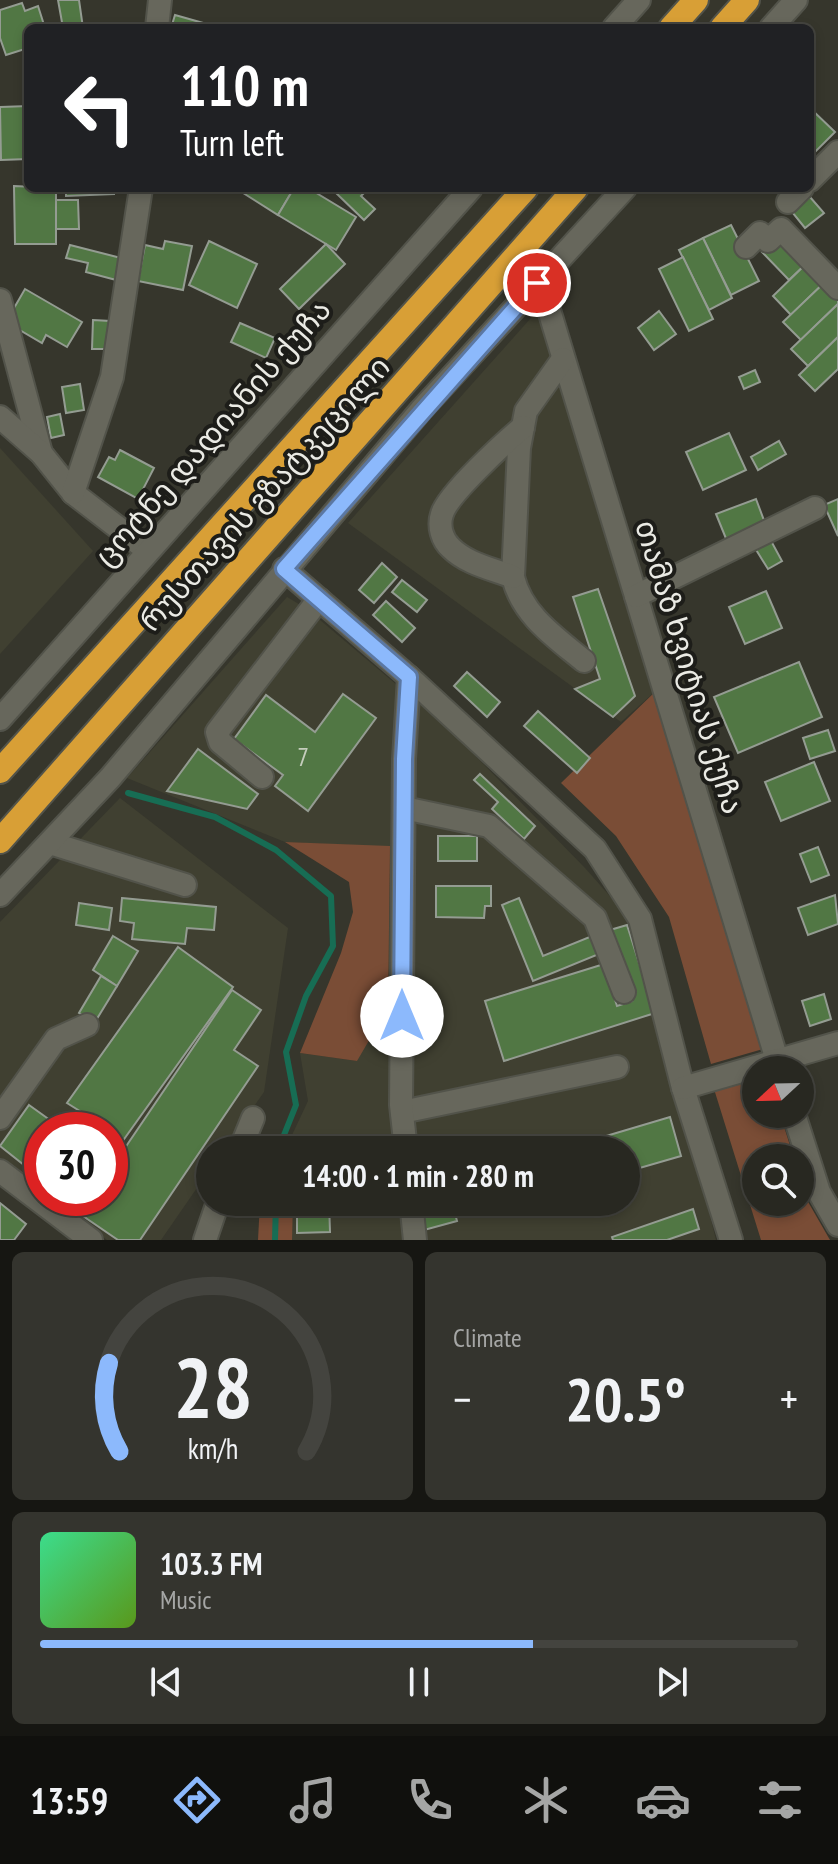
<!DOCTYPE html>
<html lang="en">
<head>
<meta charset="utf-8">
<style>
	body { margin:0; font-family:"PT Sans Narrow","Noto Sans Georgian",sans-serif; background:#34342e; color:#f1f3f6; height:100vh; display:flex; flex-direction:column; font-size:30px; white-space:nowrap }
	* { box-sizing:border-box; margin:0 }
	p { font-size:26px; color:#a5a6a5 }
	.icon { flex:none; width:44px; height:44px; fill:none; stroke:currentColor; stroke-width:2; stroke-linecap:round; stroke-linejoin:round }
	.map { position:relative; height:1240px; overflow:hidden }
	.drawer { display:flex; flex-direction:column; gap:12px; padding:12px; background:#161612; flex:1 }
	.drawer>* { flex:none }
	.guide { position:absolute; left:24px; top:24px; width:790px; height:168px; border-radius:12px; box-shadow:0 4px 12px #0003,0 0 0 2px #44443f; background:#202124; color:#fff; overflow:hidden }
	.needle { width:52px; rotate:248deg }
	.buttons { position:absolute; left:742px; top:1056px; display:grid; gap:16px }
	.buttons a { display:grid; place-items:center; width:72px; height:72px; border-radius:50%; background:#282821; box-shadow:0 4px 12px #0003,0 0 0 2px #44443f; font-size:40px }
	.speed { position:absolute; left:24px; top:1112px; display:flex; gap:16px; font-size:40px; font-weight:700; text-align:center }
	.speed>* { display:grid; place-content:center; width:104px; height:104px; border-radius:50%; background:#282821; box-shadow:0 4px 12px #0003,0 0 0 2px #44443f; line-height:1 }
	.speed .limit { border:12px solid #d22; background:#fff; color:#111 }
	.pin { position:absolute; display:grid; place-items:center; width:68px; height:68px; color:#fff; margin:-34px; border:4px solid #fff; border-radius:50%; box-shadow:0 2px 8px #0007 }
	.me { position:absolute; width:88px; margin:-44px; rotate:0deg; stroke-linejoin:round; filter:drop-shadow(0 0 6px #0008) }
	.turn { display:flex; align-items:center; gap:28px; height:168px; padding:0 24px; font-size:36px }
	.turn .icon { width:104px; height:104px; stroke-width:2.5 }
	.turn b { display:block; font-size:56px; line-height:68px }
	.big { font-size:60px; font-weight:800; line-height:1.1 }
	.drawer .tile { flex:1; display:flex; flex-direction:column; justify-content:center; gap:12px; min-width:0; padding:0 28px; border-radius:12px; background:#34342e }
	.drawer .dial { align-items:center; gap:0 }
	.dial svg { height:208px; overflow:visible; fill:none; stroke:#44443f; stroke-width:7; stroke-linecap:round; text-anchor:middle }
	.dial text { fill:#f1f3f6; stroke:none }
	.song { display:flex; align-items:center; gap:24px }
	.cover { width:96px; height:96px; border-radius:12px; background:linear-gradient(135deg,hsl(150 70% 55%),hsl(90 70% 35%)) }
	.played { height:8px; border-radius:4px; background:linear-gradient(90deg,#8cb9fc 65%,#44443f 65%) }
	.keys { display:flex; justify-content:space-around; direction:ltr }
	.heat { display:flex; justify-content:space-between; align-items:center; font-size:44px; direction:ltr }
	.drawer .tiles { flex:1; display:grid; gap:12px; grid-template-columns:1fr 1fr }
	.tile:last-child { grid-column:span 2 }
	.trip { position:absolute; left:196px; top:1136px; width:444px; height:80px; border-radius:40px; background:#282821; box-shadow:0 4px 12px #0003,0 0 0 2px #44443f; font-weight:800; line-height:80px; text-align:center }
	.dock { display:flex; height:128px; justify-content:space-around; align-items:center; background:#10100d; color:#a5a6a5 }
	.dock .icon { width:56px; height:56px }
	.dock .active { color:#8cb9fc }
	.dock b { font-size:36px; color:#f1f3f6 }
	.map>svg:first-child { display:block }
	.built { fill:#404031 }
	.green { fill:#7a4d36 }
	.lines { fill:none; stroke-linecap:round; stroke-linejoin:round }
	.stream { stroke:#176d54; stroke-width:6 }
	.building { fill:#517744; stroke:#949c92; stroke-width:2 }
	.minor-casing { stroke:#52534a; stroke-width:26 }
	.highway-casing { stroke:#52534a; stroke-width:28 }
	.minor { stroke:#67675c; stroke-width:22 }
	.highway { stroke:#d89f36; stroke-width:24 }
	.route-casing { stroke:#5b78a4; stroke-width:20 }
	.route { stroke:#8cb9fc; stroke-width:14 }
	.labels { text-anchor:middle; stroke-width:8; stroke-linejoin:round; paint-order:stroke }
	.number-label { font-size:26px; fill:#c4cdbc }
	.street-label { font-size:30px; fill:#eaeae4; stroke:#1d1d19 }
</style>
</head>
<body>
<div class="map">
<svg width="838" height="1240" viewBox="0 0 838 1240">
	<rect width="100%" height="100%" fill="#36362c"/>
	<g class="built">
		<path d="M538,310L659,688L621,722L348,523Z"/>
		<path d="M0,448L93,551L0,654Z"/>
		<path d="M287,597L307,609L449,729L585,868L630,919L668,1048L716,1240H284L285,1202H626V1150H285L308,1101L300,1053L357,1061L390,847L285,842L127,778Z"/>
		<path d="M120,798L288,928L264,1092L223,1150H210V1169L161,1240H107L50,1198H110V1130H42V1192L0,1161V922Z"/>
	</g>
	<g class="green">
		<path d="M659,688L763,1049L711,1064L669,917L616,836L561,783Z"/>
		<path d="M285,842L390,846L388,1008L357,1061L300,1053L341,953L353,912L349,882Z"/>
		<path d="M756,1081V1114H780L794,1158H756V1202H800V1178L807,1200L830,1240H761L714,1089Z"/>
		<path d="M260,1202H293L292,1240H258Z"/>
	</g>
	<g class="lines">
		<g class="stream">
			<path d="M128,793L215,817L276,850L331,896L333,946L306,996L286,1052L296,1105L278,1150"/>
			<path d="M275,1240L276,1202"/>
		</g>
	</g>
	<g class="building">
		<path d="M58,0H79L83,28H63Z"/>
		<path d="M22,3L25,11L38,6L45,28H28V48L6,55L0,38V10Z"/>
		<path d="M175,15L221,28H171Z"/>
		<path d="M28,106V159L1,160L0,107Z"/>
		<path d="M810,108L835,132L816,151L810,146Z"/>
		<path d="M14,186L56,188V244H15Z"/>
		<path d="M66,188H114V194L66,196Z"/>
		<path d="M242,188H294L278,215L240,191Z"/>
		<path d="M294,188H308L356,217L336,250L278,215Z"/>
		<path d="M341,188H369L361,196L375,209L364,220L336,193Z"/>
		<path d="M810,197L824,213L805,228L792,212Z"/>
		<path d="M56,200H78L79,229H56Z"/>
		<path d="M731,225L759,281L731,295L703,238Z"/>
		<path d="M781,234L808,262L789,280L762,252Z"/>
		<path d="M703,238L732,298L709,310L679,250Z"/>
		<path d="M165,241L192,246L183,290L138,281L145,245L163,249Z"/>
		<path d="M209,241L257,264L237,308L189,285Z"/>
		<path d="M326,244L345,264L299,309L280,289Z"/>
		<path d="M70,245L121,258L116,280L86,272L88,263L66,258Z"/>
		<path d="M683,257L713,319L689,331L659,269Z"/>
		<path d="M808,262L826,281L791,315L773,296Z"/>
		<path d="M826,281L838,293V304L801,340L783,322Z"/>
		<path d="M25,289L82,322L67,347L46,335L42,343L6,322Z"/>
		<path d="M838,304V337L808,366L791,349Z"/>
		<path d="M659,311L676,334L654,350L638,328Z"/>
		<path d="M93,320L110,321L109,349H92Z"/>
		<path d="M240,323L275,338L266,358L231,342Z"/>
		<path d="M838,337V369L815,391L799,375Z"/>
		<path d="M755,370L760,382L744,389L739,377Z"/>
		<path d="M80,384L84,410L66,413L62,387Z"/>
		<path d="M60,414L64,435L51,438L47,417Z"/>
		<path d="M729,433L746,470L703,490L686,452Z"/>
		<path d="M779,441L786,454L758,470L751,457Z"/>
		<path d="M120,450L154,468L138,499L98,477L109,457L115,460Z"/>
		<path d="M756,499L768,531L729,546L716,514Z"/>
		<path d="M838,499V536L824,505Z"/>
		<path d="M770,539L782,561L768,569L755,548Z"/>
		<path d="M382,563L397,577L374,603L359,590Z"/>
		<path d="M402,580L427,600L417,612L392,592Z"/>
		<path d="M598,589L635,696L613,717L575,689L600,679L573,597Z"/>
		<path d="M766,591L782,628L745,644L729,607Z"/>
		<path d="M386,601L415,628L402,642L373,615Z"/>
		<path d="M799,662L822,717L738,753L714,697Z"/>
		<path d="M467,672L500,702L487,717L454,686Z"/>
		<path d="M343,694L376,718L308,811L275,786L283,775L234,739L266,695L315,732Z"/>
		<path d="M538,711L590,758L577,773L524,726Z"/>
		<path d="M828,730L835,751L810,759L803,738Z"/>
		<path d="M198,749L258,794L247,809L167,791Z"/>
		<path d="M814,762L830,801L781,821L765,782Z"/>
		<path d="M480,774L535,826L524,839L492,809L498,802L474,780Z"/>
		<rect x="438" y="836" width="39" height="25"/>
		<path d="M818,847L829,875L811,882L800,854Z"/>
		<path d="M436,886H491V906H485L484,918L436,917Z"/>
		<path d="M835,895L838,924L808,935L798,908Z"/>
		<path d="M122,898L216,907L214,930L187,928L185,944L132,939L134,923L120,921Z"/>
		<path d="M519,898L543,956L592,936L599,954L533,981L502,905Z"/>
		<path d="M79,903L112,908L109,930L76,925Z"/>
		<path d="M627,925L655,1013L504,1061L485,1001L604,964L617,1006L632,1001L610,930Z"/>
		<path d="M113,936L138,951L117,986L93,970Z"/>
		<path d="M178,947L233,987L122,1142L110,1130L67,1103Z"/>
		<path d="M101,976L117,986L95,1022L79,1013Z"/>
		<path d="M232,990L261,1010L234,1050L258,1066L140,1240H118L80,1214L91,1198H110V1170Z"/>
		<path d="M824,994L831,1019L810,1026L802,1001Z"/>
		<path d="M29,1105L54,1123L49,1130H42V1140L24,1165L0,1146Z"/>
		<path d="M670,1117L681,1156L626,1172V1150H559Z"/>
		<path d="M297,1202H329L330,1232L297,1233Z"/>
		<path d="M417,1202H452L457,1221L424,1230Z"/>
		<path d="M0,1203L26,1224L14,1240H0Z"/>
		<path d="M693,1209L699,1229L667,1240H613L612,1237Z"/>
	</g>
	<g class="lines">
		<defs>
			<g id="minor">
				<path d="M157,28L160,0"/>
				<path d="M614,28L639,0"/>
				<path d="M771,28L796,0"/>
				<path d="M810,180L838,152"/>
				<path d="M788,202L802,188"/>
				<path d="M746,247L760,233L768,241L781,229L838,288"/>
				<path d="M537,283L549,310L780,1070"/>
				<path d="M0,300L41,453"/>
				<path d="M563,359L526,411L519,448L513,577C522,615 555,637 584,661"/>
				<path d="M0,417L41,453L73,493L147,550"/>
				<path d="M73,493L112,377L141,188"/>
				<path d="M284,569L409,677L595,849L640,919L683,1088L731,1240"/>
				<path d="M513,577C493,569 467,564 451,548C442,540 438,526 442,514C448,494 505,442 523,427"/>
				<path d="M636,596L815,508"/>
				<path d="M0,719L471,188"/>
				<path d="M262,777L220,742L217,732L319,599"/>
				<path d="M404,808L489,826L595,918L624,992"/>
				<path d="M50,843L185,885"/>
				<path d="M0,895L110,778L421,410L625,188"/>
				<path d="M683,1088L838,1043"/>
				<path d="M402,1112L617,1067"/>
				<path d="M794,1114L819,1192L838,1225"/>
				<path d="M0,1118L56,1039L87,1025"/>
				<path d="M240,1150L253,1118"/>
				<path d="M406,1150L401,1105L404,759L409,677"/>
				<path d="M0,1171L91,1240"/>
				<path d="M411,1202L415,1240"/>
				<path d="M205,1240L218,1202"/>
			</g>
			<g id="highway">
				<path d="M671,28L696,0"/>
				<path d="M722,28L747,0"/>
				<path d="M0,771L526,188"/>
				<path d="M0,841L576,188"/>
			</g>
		</defs>
		<use href="#minor" class="minor-casing"/>
		<use href="#highway" class="highway-casing"/>
		<use href="#minor" class="minor"/>
		<use href="#highway" class="highway"/>
	</g>
	<g class="lines">
		<defs>
			<path id="route" d="M402,1016L404,759L409,677L284,569L537,283"/>
		</defs>
		<use href="#route" class="route-casing"/>
		<use href="#route" class="route"/>
	</g>
	<g class="labels">
		<g class="number-label">
			<text x="303" y="766">7</text>
		</g>
		<g class="street-label">
			<text transform="translate(213 433) rotate(-49)" y="10">ცოტნე დადიანის ქუჩა</text>
			<text transform="translate(265 494) rotate(-48)" y="10">რუსთავის გზატკეცილი</text>
			<text transform="translate(689 667) rotate(73)" y="10">თამაზ ხვიტიას ქუჩა</text>
		</g>
	</g>
</svg>
<div class="buttons">
<a><svg class="needle" viewBox="-14 -14 28 28"><path d="M0-13l5 13h-10z" fill="#e53935"/><path d="M0 13l5-13h-10z" fill="#a5a6a5"/></svg></a>
<a><svg class="icon" aria-label="search" viewBox="0 0 24 24"><circle cx="10" cy="10" r="6"/><path d="M15 15l6 6"/></svg></a>
</div>
<div class="speed"><div class="limit">30</div></div>
<div class="pin" style="left:537px;top:283px;background:#d93025"><svg class="icon" aria-label="arrive" viewBox="0 0 24 24"><path d="M6 21V4h12l-3 4 3 4H6"/></svg></div>
<svg class="me" style="left:402px;top:1016px" viewBox="-20 -20 40 40"><circle r="19" fill="#fff"/><path d="M0-13L10 11 0 6-10 11z" fill="#8cb9fc"/></svg>
<div class="trip">14:00 · 1 min · 280 m</div>
<div class="guide">
<div class="turn"><svg class="icon" aria-label="left" viewBox="0 0 24 24"><path d="M17 20v-9H6M10 6l-5 5 5 5"/></svg><div><b>110 m</b>Turn left</div></div>
</div>
</div>
<section class="drawer">
<div class="tiles">
<div class="tile dial"><svg viewBox="0 0 100 80">
<path d="M14 69A42 42 0 1 1 86 69"/>
<path d="M14 69A42 42 0 0 1 10 35" stroke="#8cb9fc"/>
<text x="50" y="56" font-size="32" font-weight="700">28</text>
<text x="50" y="72" font-size="11">km/h</text>
</svg></div>
<div class="tile"><p>Climate</p>
<div class="heat"><a>−</a><b class="big">20.5°</b><a>+</a></div>
</div>
<div class="tile">
<div class="song"><i class="cover"></i><div><b>103.3 FM</b><p>Music</p></div></div>
<div class="played"></div>
<div class="keys"><svg class="icon" aria-label="previous" viewBox="0 0 24 24"><path d="M18 5L8 12l10 7zM5 5v14"/></svg><svg class="icon" aria-label="pause" viewBox="0 0 24 24"><path d="M8 5v14M16 5v14"/></svg><svg class="icon" aria-label="next" viewBox="0 0 24 24"><path d="M6 5l10 7-10 7zM19 5v14"/></svg></div>
</div>
</div>
</section>
<nav class="dock">
<b>13:59</b>
<svg class="icon active" aria-label="directions" viewBox="0 0 24 24"><path d="M12 3l9 9-9 9-9-9zM9 14v-3h6M13 9l2 2-2 2"/></svg>
<svg class="icon" aria-label="music" viewBox="0 0 24 24"><path d="M9 18V5l10-2v13"/><circle cx="6" cy="18" r="3"/><circle cx="16" cy="16" r="3"/></svg>
<svg class="icon" aria-label="phone" viewBox="0 0 24 24"><path d="M5 4h4l2 5-3 2q2 4 5 5l2-3 5 2v4C11 20 4 13 5 4z"/></svg>
<svg class="icon" aria-label="climate" viewBox="0 0 24 24"><path d="M12 3v18M4 7l16 10M4 17L20 7"/></svg>
<svg class="icon" aria-label="car" viewBox="0 0 24 24"><path d="M5 17H2v-5l4-1 3-4h7l3 4 3 1v5h-3M9 17h6M6 11h13"/><circle cx="7" cy="17" r="2"/><circle cx="17" cy="17" r="2"/></svg>
<svg class="icon" aria-label="filters" viewBox="0 0 24 24"><path d="M4 7h16M4 17h16"/><circle cx="9" cy="7" r="2"/><circle cx="15" cy="17" r="2"/></svg>
</nav>
</body>
</html>
